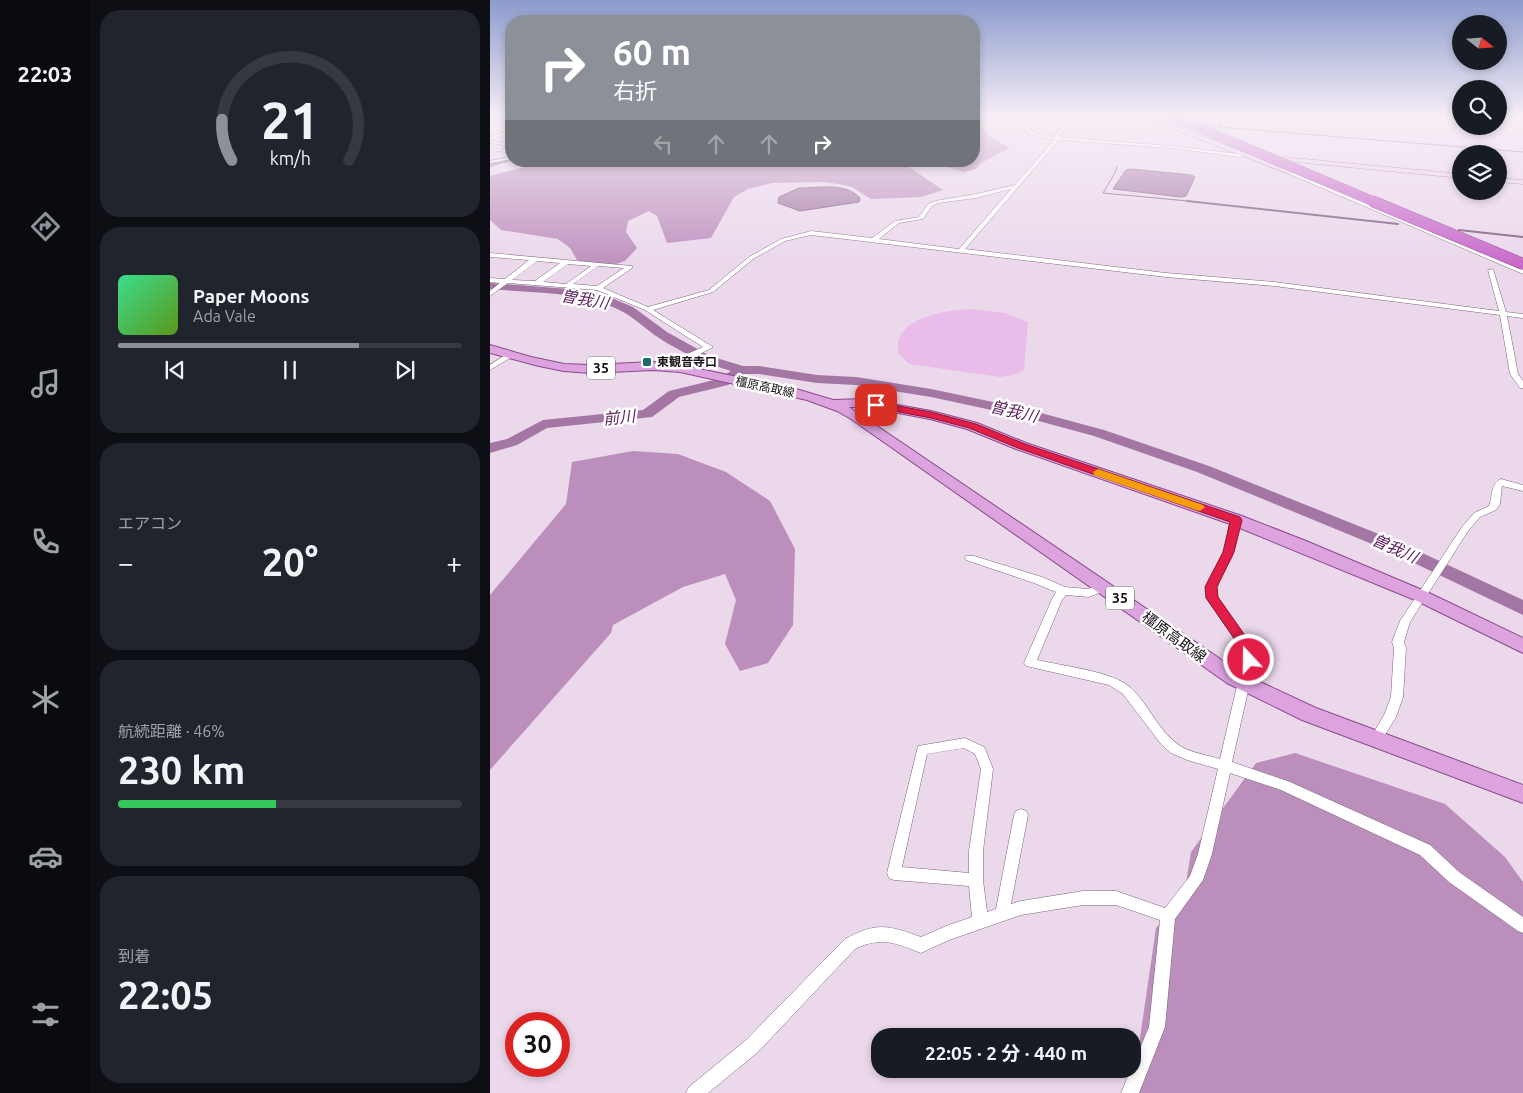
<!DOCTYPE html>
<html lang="ja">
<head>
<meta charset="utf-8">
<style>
	body { margin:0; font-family:Ubuntu,"Noto Sans JP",sans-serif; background:#20242c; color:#f1f3f6; height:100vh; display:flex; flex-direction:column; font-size:19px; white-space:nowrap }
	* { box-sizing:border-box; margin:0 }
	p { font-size:16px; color:#9ea1a6 }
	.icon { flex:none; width:28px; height:28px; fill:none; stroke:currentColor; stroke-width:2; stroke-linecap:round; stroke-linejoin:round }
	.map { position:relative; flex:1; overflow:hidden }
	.sheet { display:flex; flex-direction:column; gap:10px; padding:10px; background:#0d0f14; width:400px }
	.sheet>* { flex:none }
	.banner { position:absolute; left:15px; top:15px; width:475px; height:152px; border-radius:20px; box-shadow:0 2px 8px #0003; background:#8c9099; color:#fff; overflow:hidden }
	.needle { width:32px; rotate:107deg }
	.tools { position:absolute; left:962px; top:15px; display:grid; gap:10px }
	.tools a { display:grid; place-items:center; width:55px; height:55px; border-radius:50%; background:#171b24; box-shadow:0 2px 8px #0003; font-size:25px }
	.speed { position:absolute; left:15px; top:1012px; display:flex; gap:10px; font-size:25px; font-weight:700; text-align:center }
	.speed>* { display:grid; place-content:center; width:65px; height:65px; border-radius:50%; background:#171b24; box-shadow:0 2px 8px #0003; line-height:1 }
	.speed .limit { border:8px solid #d22; background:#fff; color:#111 }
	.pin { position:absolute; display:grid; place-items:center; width:42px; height:42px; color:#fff; margin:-21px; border-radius:10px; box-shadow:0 2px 8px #0006 }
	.me { position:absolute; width:55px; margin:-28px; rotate:339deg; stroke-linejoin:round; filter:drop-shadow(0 0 4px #0008) }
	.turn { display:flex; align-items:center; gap:18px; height:105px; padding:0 25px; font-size:22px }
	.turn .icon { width:65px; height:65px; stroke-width:2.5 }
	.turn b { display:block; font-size:35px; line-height:42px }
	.lanes { display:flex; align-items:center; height:48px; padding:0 25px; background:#0003; justify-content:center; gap:25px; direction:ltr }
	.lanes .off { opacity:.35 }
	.big { font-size:38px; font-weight:700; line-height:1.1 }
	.sheet .widget { flex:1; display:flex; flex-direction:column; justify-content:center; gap:8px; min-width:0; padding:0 18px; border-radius:20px; background:#20242c }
	.sheet .dial { align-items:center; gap:0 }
	.dial svg { height:130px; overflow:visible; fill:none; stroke:#363941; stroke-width:7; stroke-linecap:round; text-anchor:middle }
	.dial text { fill:#f1f3f6; stroke:none }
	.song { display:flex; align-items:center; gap:15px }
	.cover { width:60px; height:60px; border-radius:8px; background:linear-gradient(135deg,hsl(150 70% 55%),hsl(90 70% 35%)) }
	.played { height:5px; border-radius:2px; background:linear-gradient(90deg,#8c9099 70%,#363941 70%) }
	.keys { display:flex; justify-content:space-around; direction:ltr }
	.heat { display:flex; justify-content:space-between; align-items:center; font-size:28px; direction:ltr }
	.charge { height:8px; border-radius:4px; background:linear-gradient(90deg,#34c759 46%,#363941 0) }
	.trip { position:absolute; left:381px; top:1028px; width:270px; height:50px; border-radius:20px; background:#171b24; box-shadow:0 2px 8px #0003; font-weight:700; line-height:50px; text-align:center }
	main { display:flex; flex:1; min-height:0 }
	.tab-bar { display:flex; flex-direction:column; width:90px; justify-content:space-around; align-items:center; background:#090b0e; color:#9ea1a6 }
	.tab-bar .icon { width:35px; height:35px }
	.tab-bar .on { color:#8c9099 }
	.tab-bar b { font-size:22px; color:#f1f3f6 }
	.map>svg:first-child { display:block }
	.green { fill:#eabce9 }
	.forest { fill:#bc8ebc }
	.water { fill:#a376a3; stroke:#795879 }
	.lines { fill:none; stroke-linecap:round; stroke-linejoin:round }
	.stream-far1 { stroke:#795879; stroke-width:1 }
	.stream { stroke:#795879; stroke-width:2 }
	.river { fill:#a376a3; fill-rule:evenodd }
	.street-casing { stroke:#786778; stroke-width:1 }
	.secondary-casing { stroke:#786778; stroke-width:1 }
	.primary-casing { stroke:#8a498b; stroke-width:2 }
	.street { fill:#fff; fill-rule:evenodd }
	.secondary { fill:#eed1ef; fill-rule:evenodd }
	.primary { fill:#dda3df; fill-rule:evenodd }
	.highway-bridge-far1-casing { stroke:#8a498b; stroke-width:10; stroke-linecap:butt }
	.highway-bridge-casing { stroke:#8a498b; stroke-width:12; stroke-linecap:butt }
	.highway-bridge-far1 { stroke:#c766c9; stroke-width:9 }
	.highway-bridge { stroke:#c766c9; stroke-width:11 }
	.route { fill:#e11d48; stroke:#92132f }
	.slow { fill:#f59e0b }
	.poi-dot { fill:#1e6a6c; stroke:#fff; stroke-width:2 }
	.labels { text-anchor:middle; stroke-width:5; stroke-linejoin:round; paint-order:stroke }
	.far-poi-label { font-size:12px; font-weight:bold; fill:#181218; stroke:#fff; text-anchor:start }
	.far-street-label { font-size:12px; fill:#181218; stroke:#fff }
	.shield { fill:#fff; stroke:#5d595d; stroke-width:1 }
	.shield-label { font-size:14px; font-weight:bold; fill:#181218 }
	.street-label { font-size:15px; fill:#181218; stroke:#fff }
	.water-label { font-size:16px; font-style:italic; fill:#5d255f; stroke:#fff }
</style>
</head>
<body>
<main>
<nav class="tab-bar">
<b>22:03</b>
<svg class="icon on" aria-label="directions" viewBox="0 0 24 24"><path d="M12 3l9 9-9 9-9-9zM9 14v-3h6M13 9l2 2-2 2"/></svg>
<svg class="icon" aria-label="music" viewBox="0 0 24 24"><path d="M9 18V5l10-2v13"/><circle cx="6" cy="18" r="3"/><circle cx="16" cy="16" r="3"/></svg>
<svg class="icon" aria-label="phone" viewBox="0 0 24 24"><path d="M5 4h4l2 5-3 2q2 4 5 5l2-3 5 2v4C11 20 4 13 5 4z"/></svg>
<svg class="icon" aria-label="climate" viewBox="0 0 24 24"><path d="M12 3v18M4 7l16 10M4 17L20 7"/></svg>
<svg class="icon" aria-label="car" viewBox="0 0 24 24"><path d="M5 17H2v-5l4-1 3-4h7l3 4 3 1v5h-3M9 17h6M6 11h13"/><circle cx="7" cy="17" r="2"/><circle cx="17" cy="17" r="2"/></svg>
<svg class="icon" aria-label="filters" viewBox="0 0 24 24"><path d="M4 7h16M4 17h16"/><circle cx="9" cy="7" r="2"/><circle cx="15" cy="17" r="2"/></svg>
</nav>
<section class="sheet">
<div class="widget dial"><svg viewBox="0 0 100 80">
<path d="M14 69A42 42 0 1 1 86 69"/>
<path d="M14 69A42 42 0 0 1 8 44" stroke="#8c9099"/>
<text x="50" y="56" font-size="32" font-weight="700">21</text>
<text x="50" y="72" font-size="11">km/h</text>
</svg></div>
<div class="widget">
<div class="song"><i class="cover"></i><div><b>Paper Moons</b><p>Ada Vale</p></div></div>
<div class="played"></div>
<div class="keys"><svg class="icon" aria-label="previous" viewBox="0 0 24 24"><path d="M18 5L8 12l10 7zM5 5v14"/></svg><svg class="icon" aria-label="pause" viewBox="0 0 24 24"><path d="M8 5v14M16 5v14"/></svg><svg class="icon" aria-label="next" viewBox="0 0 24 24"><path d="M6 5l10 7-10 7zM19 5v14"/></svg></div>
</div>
<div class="widget"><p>エアコン</p>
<div class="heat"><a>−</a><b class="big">20°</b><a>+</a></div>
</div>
<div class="widget"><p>航続距離 · 46%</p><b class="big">230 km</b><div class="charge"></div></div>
<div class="widget"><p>到着</p><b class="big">22:05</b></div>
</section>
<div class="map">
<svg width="1033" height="1093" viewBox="0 0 1033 1093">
	<rect width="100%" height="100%" fill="#ebd8eb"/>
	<path class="green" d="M481,309L515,313L538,322L534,370L523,375L510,377L419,364L409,354C399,318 457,310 481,309Z"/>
	<g class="forest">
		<path d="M484,122L494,127L497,134L519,148L491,163L486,169L474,172L439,161H484Z"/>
		<path d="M58,161H432L421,163L419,167L453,190L431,197L381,199L362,187L349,184L332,182L282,183L258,189L244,197L221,238L177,243L167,216L159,211L138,221L136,232L147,248L135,261L121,266L99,264L87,260L80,248L68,239L11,230L0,220V176Z"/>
		<path d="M143,451L188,454L236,472L280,501L305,549L303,625L278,663L250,671L235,644L246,600L235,574L193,587L123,625L121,633L0,770V595L76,504L82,462Z"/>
		<path d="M805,753L955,804L1015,857L1033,882V1093H642L666,928L694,895L701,852L766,763Z"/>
	</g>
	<g class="water">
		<path d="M641,169L701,175L705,177L696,196L691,197L623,189L636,170Z"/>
		<path d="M309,188C329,188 355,182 370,198L369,202L310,211L288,203L289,197Z"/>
	</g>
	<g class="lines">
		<g class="stream-far1">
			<path d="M732,116L728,127L1033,152"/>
			<path d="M627,166L625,173L613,193L708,202"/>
		</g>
		<g class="stream">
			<path d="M697,201L908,224"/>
			<path d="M969,230L1033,237"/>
		</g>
		<g class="river">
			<path d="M21,156L22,161L0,167V161Z"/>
			<path d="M0,283L79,289L117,296L143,307L177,332L220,356L253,366H269L327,375L366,377L441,389L536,409L614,430L719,466L911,543L1033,600V615L899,551L707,472L604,436L534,417L441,397L366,385L327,383L269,374H255L238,385L189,397L162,417L57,428L27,445L0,453V443L17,439L53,420L153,410L179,391L228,379L241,371C215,363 192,353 169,338C157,330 147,320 135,313C98,291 42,293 0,289Z"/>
		</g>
		<defs>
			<g id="street">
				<path d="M14,116H18V126L0,127V125L14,124Z"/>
				<path d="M526,116H530L542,132L564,137L579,116H583L569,137L680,146L759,155L749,157L680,148L569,140L475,249L676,273L784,282L1009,311L998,270L1003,269L1016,312L1033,314V318L1017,316L1028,374L1033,381V388H1030L1020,374L1010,315L784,286L676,277L321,235L295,241L263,259L223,292L163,310L223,347L182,369L178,367L188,358L213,347L155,310L107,290L18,283L0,296V291L10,283L0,282V278L15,279L39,260L0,257V253L142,266V268L113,288L158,307L219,290L259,257L291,239L321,231L382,238L405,221L429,217L438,204L445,201L486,194L525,185L564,140L538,134ZM521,189L469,249L389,239L409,223L433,219L442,206L448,203L486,198ZM47,261L70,263L45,281L22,280ZM78,264L101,266L76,284L53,282ZM108,266L134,268L107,286L83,284Z"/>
				<path d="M21,130V132L0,140V137Z"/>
				<path d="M0,141L21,144V146L0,143Z"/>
				<path d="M0,148L21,151V153L0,150Z"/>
				<path d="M21,157V159L0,163V161Z"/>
				<path d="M799,170L1033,270V274L797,173Z"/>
				<path d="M18,353H24L25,355L0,370V365Z"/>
				<path d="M1011,479L1033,485V491L1012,486L1010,504L1006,510L990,517L978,531L920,622L914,642L916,648L913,697L906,717L890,743L886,744L882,743L880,739L894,715L901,697L904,648L902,642L910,621L972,527L984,513L999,506C1003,496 1000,484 1011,479Z"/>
				<path d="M746,517L751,520L742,557L728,583L727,597L763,648L765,660L742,762L800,782L940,845L969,872L1033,917V933L1028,931L959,882L930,855L791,790L740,773L722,854L713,880L685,919L675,1027L649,1093H631L659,1027L670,920L626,905H593L531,915L459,940L431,953C406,943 391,936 365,949L268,1052L218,1093H196L199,1087L256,1040L355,939C387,922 397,925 431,937L456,926L482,917L479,886L404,880L399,878L397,873L428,746L475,738L494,747L496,751L503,769L493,851V880L497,912L506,909L524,815L526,811L531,809L536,811L538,815L521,904L531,901L593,891H626L675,908L700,876L708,854L728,769L697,760L681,753L671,744L633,694L619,685L536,666L534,663L562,599L566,592L544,583L476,560L475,558L476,556H484L552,577L575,587L598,589L613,583L617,584L618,587L617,590L599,597L576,595L572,600L547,660C572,666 623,671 641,688C659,705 669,732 690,746C702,753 717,755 730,759L753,660V652L718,600C710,582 729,567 734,552C737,541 737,530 741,520ZM474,748L485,754L491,769L479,851V873L412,867L437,754Z"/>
			</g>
			<g id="secondary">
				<path d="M650,116H658L775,160L794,157L971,174V178L794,161L782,163L801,171L803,172L799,174Z"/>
				<path d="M1009,178L1033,180V184L1009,182Z"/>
			</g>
			<path id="primary" d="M0,345L41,357L74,364L100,365L163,362L190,365L306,389L343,400L374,399L441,411L487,423L536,443L752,516L816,541L937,592L1033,638V653L925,600L740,524L526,449L477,429L440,419L398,411L374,407H359L751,673L826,708L1033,785V803L812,720L737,683L361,419L347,411L317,400L190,372L163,370L100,373L74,371L49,366L0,353Z"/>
		</defs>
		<use href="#street" class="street-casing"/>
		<use href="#secondary" class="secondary-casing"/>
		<use href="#primary" class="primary-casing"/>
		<use href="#street" class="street"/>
		<use href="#secondary" class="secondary"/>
		<use href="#primary" class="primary"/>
		<defs>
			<path id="highway-bridge-far1" d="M681,116L885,202"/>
			<path id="highway-bridge" d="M882,201L1033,264"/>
		</defs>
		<use href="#highway-bridge-far1" class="highway-bridge-far1-casing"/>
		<use href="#highway-bridge" class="highway-bridge-casing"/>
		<use href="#highway-bridge-far1" class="highway-bridge-far1"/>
		<use href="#highway-bridge" class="highway-bridge"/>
	</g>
	<linearGradient id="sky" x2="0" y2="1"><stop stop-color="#8c9bcc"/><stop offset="0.43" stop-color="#f6edf6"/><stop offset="1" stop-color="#f6edf6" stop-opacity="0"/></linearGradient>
	<rect width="1033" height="269" fill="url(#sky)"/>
	<path class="route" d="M386,402L441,412L486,424L535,444L750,517L752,520L744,552L727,587L728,597L766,651L764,664H755L753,651L716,598L715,587L733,552L740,522L528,448L479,428L441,418L383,407V403Z"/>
	<path class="slow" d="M608,469L713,505L715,507L710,511L706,510L604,475L603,472Z"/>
	<rect class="poi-dot" x="152" y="357" width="10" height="10" rx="2.5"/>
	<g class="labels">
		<g class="far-poi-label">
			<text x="167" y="366">東観音寺口</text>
		</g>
		<g class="far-street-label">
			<text transform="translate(275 387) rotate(12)" y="4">橿原高取線</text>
		</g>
		<g class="shield">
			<rect x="97" y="356.5" width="28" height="23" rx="4"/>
			<rect x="616" y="586.5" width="28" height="23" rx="4"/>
		</g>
		<g class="shield-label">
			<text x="111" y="373">35</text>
			<text x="630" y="603">35</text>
		</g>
		<g class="street-label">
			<text transform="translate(684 637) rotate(36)" y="5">橿原高取線</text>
		</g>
		<g class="water-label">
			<text transform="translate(95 299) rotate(10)" y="6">曽我川</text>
			<text transform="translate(524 411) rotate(13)" y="6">曽我川</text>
			<text transform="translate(129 417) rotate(-6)" y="6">前川</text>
			<text transform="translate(905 548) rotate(24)" y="6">曽我川</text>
		</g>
	</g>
</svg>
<div class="tools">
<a><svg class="needle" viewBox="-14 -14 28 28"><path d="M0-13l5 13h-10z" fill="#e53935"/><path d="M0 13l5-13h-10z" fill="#9ea1a6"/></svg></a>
<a><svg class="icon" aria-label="search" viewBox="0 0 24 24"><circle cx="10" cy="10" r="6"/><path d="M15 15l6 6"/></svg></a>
<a><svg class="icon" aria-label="layers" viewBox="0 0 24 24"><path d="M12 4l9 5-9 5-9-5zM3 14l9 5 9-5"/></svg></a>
</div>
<div class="speed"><div class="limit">30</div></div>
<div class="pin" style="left:386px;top:405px;background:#d93025"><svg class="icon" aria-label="arrive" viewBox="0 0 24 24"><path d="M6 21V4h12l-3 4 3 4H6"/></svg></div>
<svg class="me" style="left:759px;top:660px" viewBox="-20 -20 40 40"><circle r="17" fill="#e11d48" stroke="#fff" stroke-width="3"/><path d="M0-11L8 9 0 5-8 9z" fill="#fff"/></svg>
<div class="trip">22:05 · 2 分 · 440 m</div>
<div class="banner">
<div class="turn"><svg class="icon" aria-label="right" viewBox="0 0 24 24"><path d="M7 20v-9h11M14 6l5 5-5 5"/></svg><div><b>60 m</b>右折</div></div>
<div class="lanes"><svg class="icon off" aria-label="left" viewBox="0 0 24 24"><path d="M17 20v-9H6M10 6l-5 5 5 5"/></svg><svg class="icon off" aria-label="ahead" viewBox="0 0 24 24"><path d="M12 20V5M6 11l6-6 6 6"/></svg><svg class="icon off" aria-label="ahead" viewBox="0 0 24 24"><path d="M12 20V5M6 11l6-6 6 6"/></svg><svg class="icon" aria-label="right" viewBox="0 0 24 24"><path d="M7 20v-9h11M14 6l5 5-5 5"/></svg></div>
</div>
</div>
</main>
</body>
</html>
